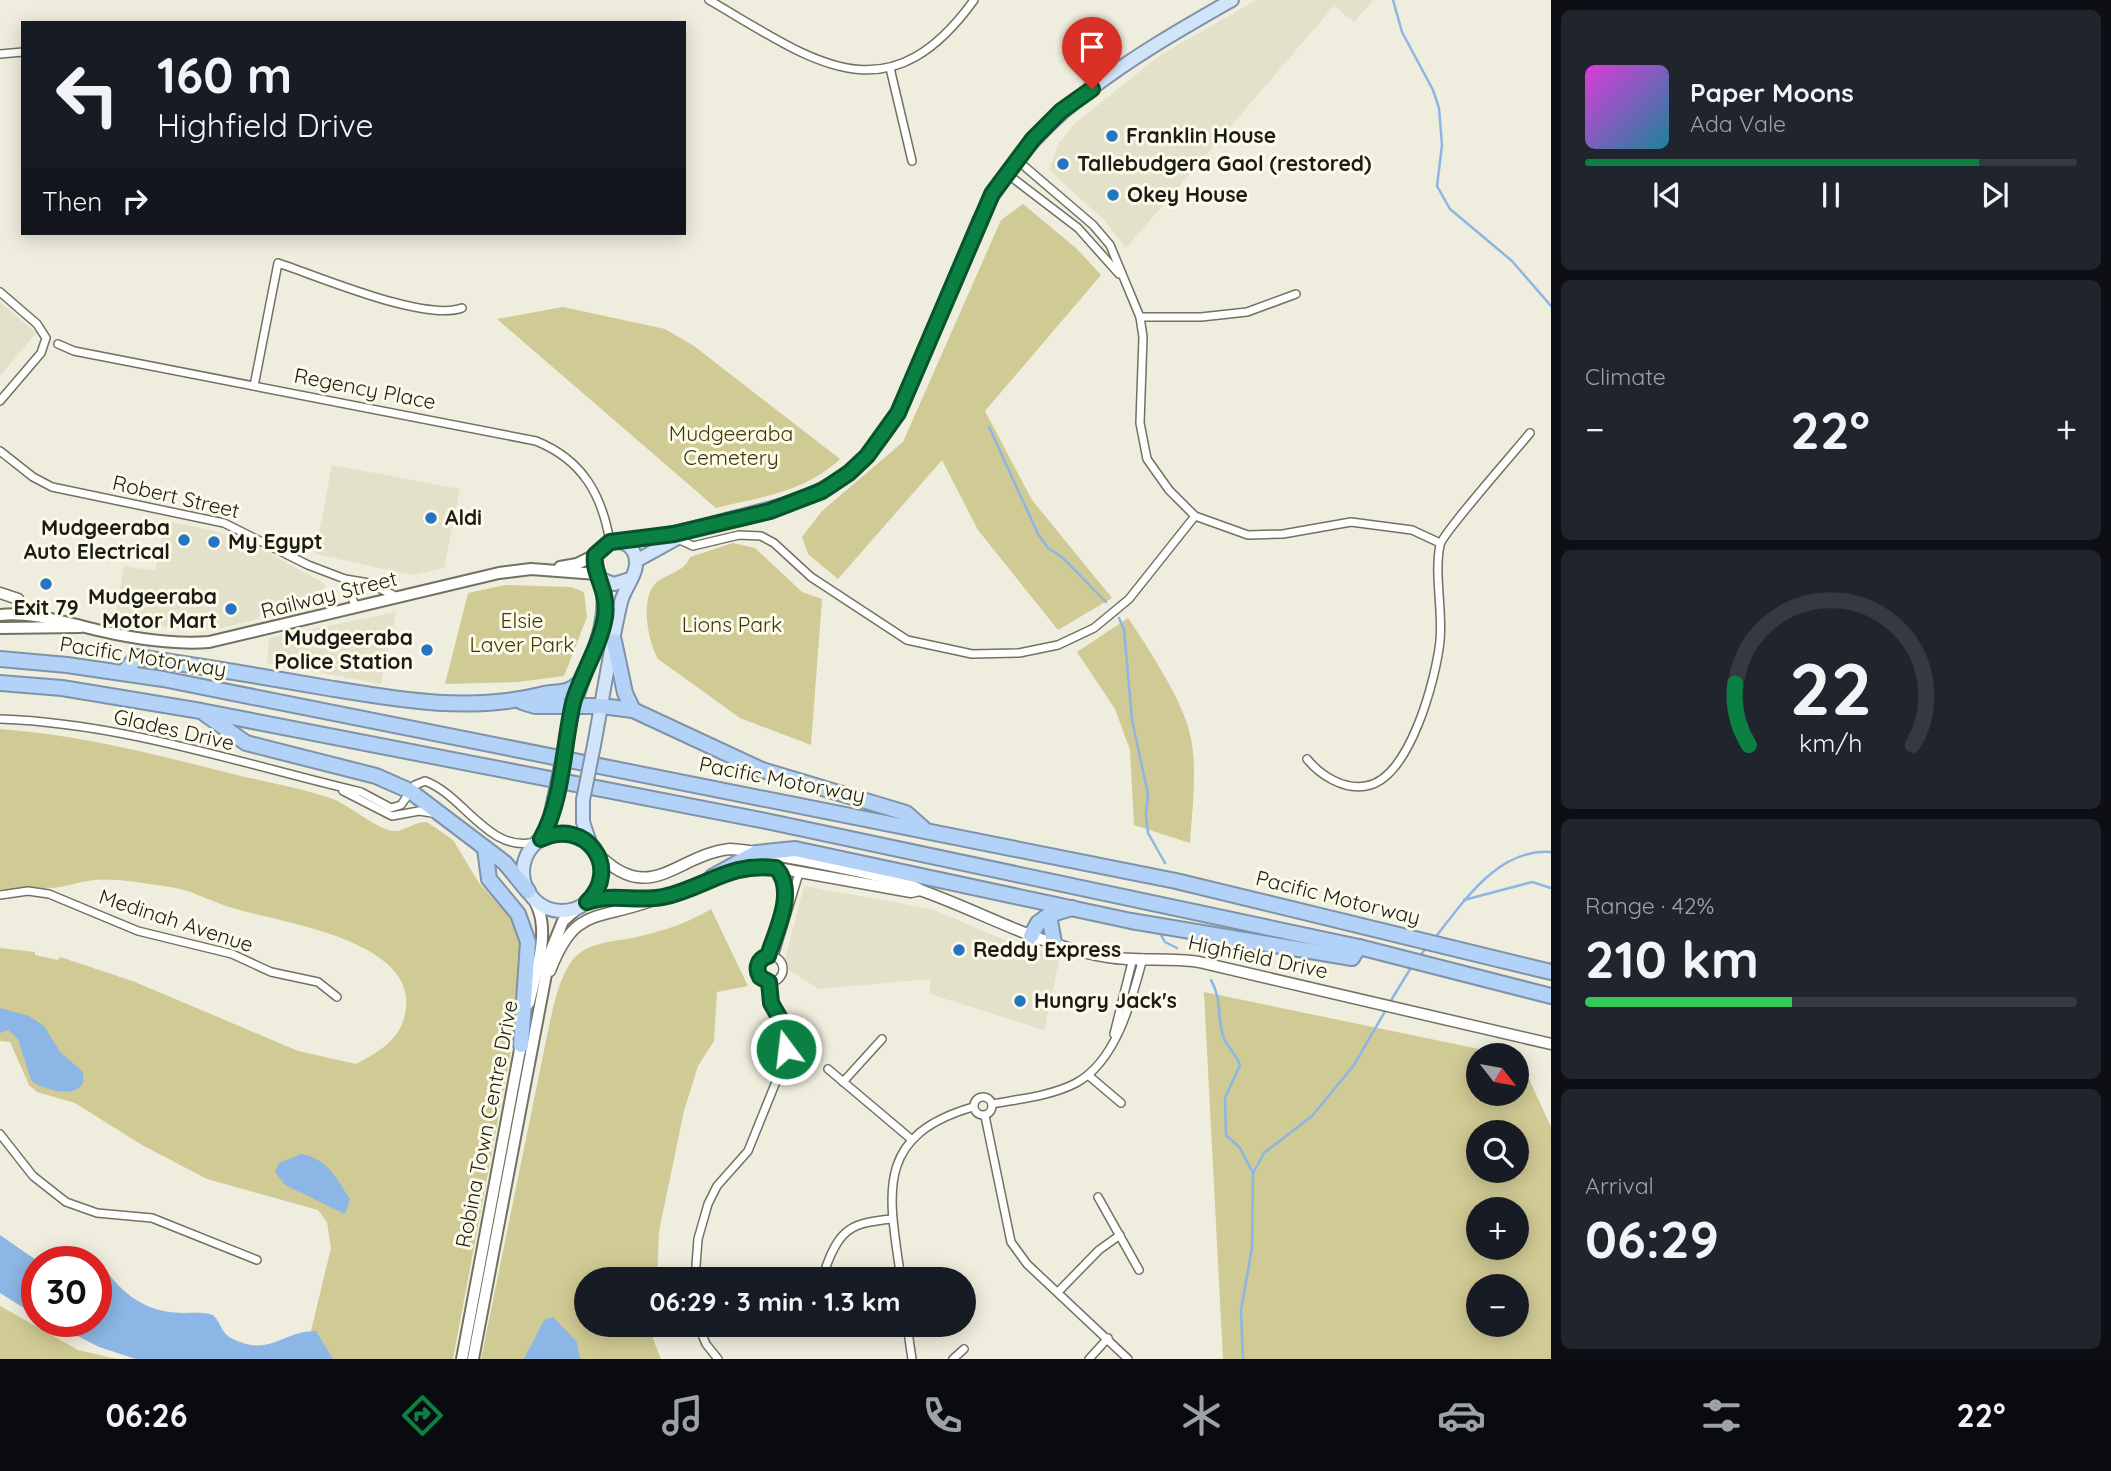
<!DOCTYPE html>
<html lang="en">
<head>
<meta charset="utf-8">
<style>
	body { margin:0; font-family:Quicksand,sans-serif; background:#20242c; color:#f1f3f6; height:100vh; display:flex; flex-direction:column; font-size:26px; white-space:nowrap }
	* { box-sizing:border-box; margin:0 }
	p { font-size:23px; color:#9ea1a6 }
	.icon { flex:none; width:38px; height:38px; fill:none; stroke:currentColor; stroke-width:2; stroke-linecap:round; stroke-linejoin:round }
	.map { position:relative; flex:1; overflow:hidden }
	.side { display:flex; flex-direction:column; gap:10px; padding:10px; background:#0d0f14; width:560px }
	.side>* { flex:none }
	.banner { position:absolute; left:21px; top:21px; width:665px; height:214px; border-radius:0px; box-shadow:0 4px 18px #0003; background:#171b24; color:#f1f3f6; overflow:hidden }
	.needle { width:46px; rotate:121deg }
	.tools { position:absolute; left:1466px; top:1043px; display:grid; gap:14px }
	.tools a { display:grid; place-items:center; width:63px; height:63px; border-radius:50%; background:#171b24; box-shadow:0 4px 18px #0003; font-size:35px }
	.speed { position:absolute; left:21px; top:1246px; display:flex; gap:14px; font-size:35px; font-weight:700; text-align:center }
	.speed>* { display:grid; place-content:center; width:91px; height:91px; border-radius:50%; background:#171b24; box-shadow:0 4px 18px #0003; line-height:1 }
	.speed .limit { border:10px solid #d22; background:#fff; color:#111 }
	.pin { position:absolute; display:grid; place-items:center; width:60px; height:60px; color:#fff; margin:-72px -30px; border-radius:50% 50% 50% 0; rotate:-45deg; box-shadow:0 0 7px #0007 }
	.pin .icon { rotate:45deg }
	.me { position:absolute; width:77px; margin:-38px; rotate:345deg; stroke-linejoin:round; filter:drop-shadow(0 0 5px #0008) }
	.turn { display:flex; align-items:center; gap:24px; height:147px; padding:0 21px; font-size:32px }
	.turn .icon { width:91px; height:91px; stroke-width:2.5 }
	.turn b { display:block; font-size:49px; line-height:60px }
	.then { display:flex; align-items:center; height:66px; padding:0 21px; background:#0003; gap:14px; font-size:26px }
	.big { font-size:52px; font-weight:800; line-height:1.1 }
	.side .card { flex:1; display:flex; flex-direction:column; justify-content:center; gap:10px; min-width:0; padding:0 24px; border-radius:10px; background:#20242c }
	.side .dial { align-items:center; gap:0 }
	.dial svg { height:182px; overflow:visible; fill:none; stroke:#363941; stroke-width:7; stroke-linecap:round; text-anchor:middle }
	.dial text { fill:#f1f3f6; stroke:none }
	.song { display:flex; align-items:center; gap:21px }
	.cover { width:84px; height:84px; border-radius:10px; background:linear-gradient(135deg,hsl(300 70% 55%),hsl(190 70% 35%)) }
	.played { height:7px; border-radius:4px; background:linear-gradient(90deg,#0b8043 80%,#363941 80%) }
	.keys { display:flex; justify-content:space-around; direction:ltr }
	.heat { display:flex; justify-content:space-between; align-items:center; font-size:38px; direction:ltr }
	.charge { height:10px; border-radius:5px; background:linear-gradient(90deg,#34c759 42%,#363941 0) }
	.trip { position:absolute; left:574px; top:1267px; width:402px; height:70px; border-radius:35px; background:#171b24; box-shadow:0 4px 18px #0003; font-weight:800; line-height:70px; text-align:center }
	.tabs { display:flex; height:112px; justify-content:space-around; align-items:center; background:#090b0e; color:#9ea1a6 }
	.tabs .icon { width:49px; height:49px }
	.tabs .current { color:#0b8043 }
	.tabs b { font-size:32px; color:#f1f3f6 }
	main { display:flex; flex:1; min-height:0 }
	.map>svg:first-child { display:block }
	.built { fill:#e3e1c9 }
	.green { fill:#d0ca94; fill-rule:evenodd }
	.water { fill:#8cb6e5 }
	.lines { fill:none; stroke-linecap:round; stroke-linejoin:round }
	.stream { stroke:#8cb6e5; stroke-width:2.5 }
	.minor-casing { stroke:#727162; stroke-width:10 }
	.tertiary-casing { stroke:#727162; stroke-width:13 }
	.secondary-casing { stroke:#727162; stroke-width:14 }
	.primary-casing { stroke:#7e92a8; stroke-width:16 }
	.motorway-casing { stroke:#7e92a8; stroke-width:18 }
	.minor { stroke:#fff; stroke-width:7 }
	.tertiary { stroke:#fff; stroke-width:10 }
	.secondary { stroke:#fff; stroke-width:10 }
	.primary { stroke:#d1e4fa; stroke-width:12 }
	.motorway { stroke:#b2d2f7; stroke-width:14 }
	.primary-bridge-casing { stroke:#7e92a8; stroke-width:16; stroke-linecap:butt }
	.primary-bridge { stroke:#d1e4fa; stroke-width:12 }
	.route-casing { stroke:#07532c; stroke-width:18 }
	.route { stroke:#0b8043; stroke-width:12 }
	.poi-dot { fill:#2674c4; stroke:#fcfbea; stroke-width:2.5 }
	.labels { text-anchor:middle; stroke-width:6; stroke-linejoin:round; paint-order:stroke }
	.poi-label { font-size:21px; font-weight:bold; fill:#1c1c16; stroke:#fcfbea; text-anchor:start }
	.street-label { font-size:21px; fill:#1c1c16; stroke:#fcfbea }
	.park-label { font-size:21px; fill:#3d3704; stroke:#fcfbea }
</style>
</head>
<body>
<main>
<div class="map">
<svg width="1551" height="1359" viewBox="0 0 1551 1359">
	<rect width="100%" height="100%" fill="#efeddd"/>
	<g class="built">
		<path d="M1256,0H1373L1354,22L1334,6L1126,248L1105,221L1049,170L1059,143L1073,125L1159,56Z"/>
		<path d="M0,302L36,333L0,376Z"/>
		<path d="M332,465L460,489L444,568L412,575L315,554Z"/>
		<path d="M166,521L211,530L251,543L325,584L323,593L315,599L261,614L257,619L221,628H173L115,618L124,566L155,571Z"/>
		<path d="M396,612L381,684L267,663L269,638Z"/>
		<path d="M804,886L932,909L1009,942L1060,957L1044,1030L930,994V979L819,989L789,970L785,959Z"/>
	</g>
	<g class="green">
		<path d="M1023,204L1077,249L1101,275L985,411L1032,500L1112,598L1058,630L978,530L942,460L838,579L808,554L802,537L822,511L903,442L1001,220Z"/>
		<path d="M563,307L665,329L694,346L840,459C805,492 761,497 716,508L497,319Z"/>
		<path d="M733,543L755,548L802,592L822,599L811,745L740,718L658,659C648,642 640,600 655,584C666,573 684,573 690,557Z"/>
		<path d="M505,585L571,587L584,592L587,617L564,676L518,682L445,684L468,593Z"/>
		<path d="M1128,618C1147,646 1183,701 1190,734C1198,769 1192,808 1190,843L1134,825L1130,750L1115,709L1077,652Z"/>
		<path d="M0,729C82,735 162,756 241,776C271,783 301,788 330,798C349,804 379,832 396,831C407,830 416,821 427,822L453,840L479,883L508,915L518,934L521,956L512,1045L453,1359H274L309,1339L331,1248L327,1222L318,1210L207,1179L142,1145L75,1103L37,1092L29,1085L10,1042L0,1041V948L35,952V955L58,960L60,957L135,982L298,1051L356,1064C381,1051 403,1038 406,1008C414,940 284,923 236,909C214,903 192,890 170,887C147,884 119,878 95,880C80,881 64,888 48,888C32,889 16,888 0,890Z"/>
		<path d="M711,909L748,986L717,992L714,1041L698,1066L684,1111L659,1231L657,1279H586V1325H654L653,1339L661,1359H481L548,1031C553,1009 557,985 569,965C585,939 616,943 641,936C666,930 690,922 711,909Z"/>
		<path d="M1204,992L1508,1055H1479V1094H1517L1519,1057L1551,1127V1359H1223ZM1479,1132H1517V1171H1479ZM1479,1209H1517V1248H1479ZM1479,1286H1517V1325H1479Z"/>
		<path d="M0,1306L78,1350L117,1359H0Z"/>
	</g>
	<g class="water">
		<path d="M0,1008L29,1016L44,1026L60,1052L82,1071C92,1102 43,1092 31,1080L18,1039L8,1030L0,1033Z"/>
		<path d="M301,1154C329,1159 337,1180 350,1199L345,1214L285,1185L275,1172L279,1163Z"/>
		<path d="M0,1235L39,1262H37V1316L0,1293Z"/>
		<path d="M96,1270L107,1272C127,1298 150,1313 184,1313C194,1313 203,1312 213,1315C220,1321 221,1331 229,1337C270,1359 281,1331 316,1331L333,1359H136L99,1347L49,1321H96Z"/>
		<path d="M553,1317L577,1342L580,1359H524L544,1320Z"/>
	</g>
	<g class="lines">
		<g class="stream">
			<path d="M1393,0L1402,32L1433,90L1439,108L1442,145L1437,186L1450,209L1512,261L1551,306"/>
			<path d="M989,427L1038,534L1048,548L1062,557L1106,602"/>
			<path d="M1119,618L1124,630L1132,720L1148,794L1146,815L1148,833L1165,863"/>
			<path d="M1464,900L1532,882L1551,888"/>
			<path d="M1161,935L1165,942L1177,948"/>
			<path d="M1434,939C1463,903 1497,848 1551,852"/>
			<path d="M1418,958L1427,947"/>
			<path d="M1211,980C1222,999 1217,1016 1223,1036C1227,1048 1236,1053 1240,1065L1225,1098L1226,1135L1240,1148L1253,1173"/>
			<path d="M1390,1002L1412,966"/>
			<path d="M1243,1359L1241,1310L1252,1248L1253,1173L1264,1153L1312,1116L1354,1065L1387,1008"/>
		</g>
		<defs>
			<g id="minor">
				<path d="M709,0C811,59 886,122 974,0"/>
				<path d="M0,54L23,52"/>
				<path d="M890,68L912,161"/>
				<path d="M1017,160L1093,225L1110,245L1140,317L1143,337L1140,423L1147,459L1169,490L1195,516L1248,535L1283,534L1351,522L1412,530L1440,543"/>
				<path d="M1006,173L1078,228L1119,274"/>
				<path d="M0,292L37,324L46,338L41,353L0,401"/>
				<path d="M1140,317H1201L1247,312L1296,294"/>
				<path d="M58,344L74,351L536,441C583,460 602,495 610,542"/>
				<path d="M254,386L278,263C318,276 424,322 462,308"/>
				<path d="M0,451L33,477L52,487L224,523L308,565L345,579L369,583L397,597"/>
				<path d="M678,539L693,546L739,535L761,536L774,543L811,577L907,640L972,654L1019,653L1058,645L1094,628L1129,599L1195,516"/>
				<path d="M345,579L356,608"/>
				<path d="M0,719C122,723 243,764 361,792L391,808L401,805L415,785L425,781C464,795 491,857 538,841"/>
				<path d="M1307,759C1321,776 1344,790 1366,786C1410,779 1436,678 1440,641C1443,610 1434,575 1440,545C1442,534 1517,449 1530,433"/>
				<path d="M343,791L392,816L419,811L432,813"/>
				<path d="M0,895L28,891L49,894L138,931L232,954L271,972L318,982L337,997"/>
				<circle cx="770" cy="969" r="13"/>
				<path d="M768,956C776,931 798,891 776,868"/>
				<path d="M774,956L799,873"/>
				<path d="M1114,1034L1133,958"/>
				<path d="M828,1069L911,1139"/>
				<path d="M1088,1075L1121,1103"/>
				<path d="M843,1082L882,1039"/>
				<circle cx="983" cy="1106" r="9"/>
				<path d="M992,1104C1019,1099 1051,1096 1076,1083C1117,1061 1132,999 1143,958"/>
				<path d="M985,1116L1011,1242L1027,1264L1128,1359"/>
				<path d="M0,1134L33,1176L66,1202L97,1213L152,1218L257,1260"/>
				<path d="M1098,1197L1139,1270"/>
				<path d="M826,1267C840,1228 852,1223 892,1219"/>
				<path d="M695,1279L698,1239L708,1204L717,1186L748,1151L784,1062L787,1032L771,1003L769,982"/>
				<path d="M901,1279C889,1195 873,1136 973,1107"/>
				<path d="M1058,1292L1099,1250L1120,1235"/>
				<path d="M698,1325L706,1344L718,1359"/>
				<path d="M907,1325L912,1359"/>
				<path d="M953,1359L964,1349"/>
				<path d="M1089,1359L1108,1338"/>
			</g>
			<g id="tertiary">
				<path d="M0,593L18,599L28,615"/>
				<path d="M595,851C650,909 675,855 730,849C755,850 906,878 920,890C983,912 1041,947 1108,957C1138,962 1169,957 1199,962L1551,1044"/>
				<path d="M734,869L772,867L911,892L920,890"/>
				<path d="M587,902L604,898L664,896L717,875"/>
				<path d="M550,971C575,906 596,921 651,901"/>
			</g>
			<g id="secondary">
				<path d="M560,567L577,564L595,555"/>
				<path d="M0,615C30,612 56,620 85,627C124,637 169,645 209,642L499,573L531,569L597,574"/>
				<path d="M0,628L80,627"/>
				<path d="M529,1003C536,971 553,926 532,897"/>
				<path d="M462,1359L522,1039"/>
				<path d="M473,1359L550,953L563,921L580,906"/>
			</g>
			<g id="primary">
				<path d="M622,542C656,538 688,530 722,521C804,500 851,491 898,413L979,221C1029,115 1134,56 1232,0"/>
				<path d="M636,561L683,535"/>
				<path d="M570,722C580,673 613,629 601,579"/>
				<path d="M594,745C603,697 610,649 621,602C624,589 637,575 636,562C635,534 598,537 594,562L601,579L614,584L630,579"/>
				<path d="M583,800V822L590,843"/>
				<circle cx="562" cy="872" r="39"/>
				<path d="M541,839L549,823L554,799"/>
			</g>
			<g id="motorway">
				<path d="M614,641L625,693L633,710"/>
				<path d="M0,659L67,665L163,679L1176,881L1551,972"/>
				<path d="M124,672L137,657C199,666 260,676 322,687C395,699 466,713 540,695C555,691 568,695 579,683"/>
				<path d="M0,683L62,688L201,711L766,821L1359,947L1551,996"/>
				<path d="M522,702L535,706H601L633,710L762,770L906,813L923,828"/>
				<path d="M205,714L246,743L376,776L410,791L505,863L528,891"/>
				<path d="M485,849L489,879L518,914L528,942L521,1045"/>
				<path d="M712,877L756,853L795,849L1131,921L1352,958L1359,947"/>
				<path d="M1031,936L1038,923L1049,915"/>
				<path d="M1054,943L1049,915L1072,908"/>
			</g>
		</defs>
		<use href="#minor" class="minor-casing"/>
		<use href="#tertiary" class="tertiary-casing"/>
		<use href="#secondary" class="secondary-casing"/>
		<use href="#primary" class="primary-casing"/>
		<use href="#motorway" class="motorway-casing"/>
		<use href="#minor" class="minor"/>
		<use href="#tertiary" class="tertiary"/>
		<use href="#secondary" class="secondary"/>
		<use href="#primary" class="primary"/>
		<use href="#motorway" class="motorway"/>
		<defs>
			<g id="primary-bridge">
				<path d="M554,799L570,722"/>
				<path d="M583,800L594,745"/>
			</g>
		</defs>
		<use href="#primary-bridge" class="primary-bridge-casing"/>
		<use href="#primary-bridge" class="primary-bridge"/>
	</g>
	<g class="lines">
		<defs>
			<path id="route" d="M786,1049V1029L771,1003L769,982L760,977C755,968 758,959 768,956C776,930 797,891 776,868C728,862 706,888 663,897C638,902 611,893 587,902C623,868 585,817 541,839C563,800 563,747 573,703C581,674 600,647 605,617C609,590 592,574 595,555L610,542L674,534L770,511L822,491L849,473L867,456L898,413L992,194L1033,139L1061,111L1092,89"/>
		</defs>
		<use href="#route" class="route-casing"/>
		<use href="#route" class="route"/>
	</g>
	<g class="poi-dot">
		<circle cx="1112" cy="136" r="7"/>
		<circle cx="1063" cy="164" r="7"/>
		<circle cx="1113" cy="195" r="7"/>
		<circle cx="431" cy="518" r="7"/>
		<circle cx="184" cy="540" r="7"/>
		<circle cx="214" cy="542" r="7"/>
		<circle cx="46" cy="584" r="7"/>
		<circle cx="231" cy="609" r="7"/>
		<circle cx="427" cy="650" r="7"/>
		<circle cx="959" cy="950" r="7"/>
		<circle cx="1020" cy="1001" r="7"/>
	</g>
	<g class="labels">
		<g class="poi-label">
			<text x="1126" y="143">Franklin House</text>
			<text x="1077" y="171">Tallebudgera Gaol (restored)</text>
			<text x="1127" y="202">Okey House</text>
			<text x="445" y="525">Aldi</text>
			<text x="170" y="535" text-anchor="end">Mudgeeraba<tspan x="170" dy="24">Auto Electrical</tspan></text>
			<text x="228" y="549">My Egypt</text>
			<text x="217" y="604" text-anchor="end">Mudgeeraba<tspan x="217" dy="24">Motor Mart</tspan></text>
			<text x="46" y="615" text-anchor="middle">Exit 79</text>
			<text x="413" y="645" text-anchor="end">Mudgeeraba<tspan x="413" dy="24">Police Station</tspan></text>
			<text x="973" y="957">Reddy Express</text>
			<text x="1034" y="1008">Hungry Jack's</text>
		</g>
		<g class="street-label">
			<text transform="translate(365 389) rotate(11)" y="7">Regency Place</text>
			<text transform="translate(176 497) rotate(13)" y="7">Robert Street</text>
			<text transform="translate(329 595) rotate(-14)" y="7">Railway Street</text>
			<text transform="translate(143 657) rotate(9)" y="7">Pacific Motorway</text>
			<text transform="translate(174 730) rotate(13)" y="7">Glades Drive</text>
			<text transform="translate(782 780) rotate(11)" y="7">Pacific Motorway</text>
			<text transform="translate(1338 898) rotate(14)" y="7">Pacific Motorway</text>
			<text transform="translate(176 921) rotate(18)" y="7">Medinah Avenue</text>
			<text transform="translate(1258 957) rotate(12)" y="7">Highfield Drive</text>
			<text transform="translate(487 1124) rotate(-79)" y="7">Robina Town Centre Drive</text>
		</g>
		<g class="park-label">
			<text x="731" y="441">Mudgeeraba<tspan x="731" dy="24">Cemetery</tspan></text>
			<text x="522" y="628">Elsie<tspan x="522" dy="24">Laver Park</tspan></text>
			<text x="732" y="632">Lions Park</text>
		</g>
	</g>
</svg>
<div class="tools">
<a><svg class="needle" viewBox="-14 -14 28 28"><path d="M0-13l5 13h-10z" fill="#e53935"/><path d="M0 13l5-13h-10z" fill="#9ea1a6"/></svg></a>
<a><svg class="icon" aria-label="search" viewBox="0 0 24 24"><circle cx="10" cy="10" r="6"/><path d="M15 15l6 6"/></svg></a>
<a>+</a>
<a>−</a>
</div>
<div class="speed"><div class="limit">30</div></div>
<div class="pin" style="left:1092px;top:89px;background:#d93025"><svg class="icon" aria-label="arrive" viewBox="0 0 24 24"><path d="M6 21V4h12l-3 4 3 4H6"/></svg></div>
<svg class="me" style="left:786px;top:1049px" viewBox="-20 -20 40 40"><circle r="17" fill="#0b8043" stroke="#fff" stroke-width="3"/><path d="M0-11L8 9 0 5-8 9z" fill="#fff"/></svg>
<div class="trip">06:29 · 3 min · 1.3 km</div>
<div class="banner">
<div class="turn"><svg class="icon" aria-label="left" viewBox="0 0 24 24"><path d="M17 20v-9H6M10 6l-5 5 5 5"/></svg><div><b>160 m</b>Highfield Drive</div></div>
<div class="then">Then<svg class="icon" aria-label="right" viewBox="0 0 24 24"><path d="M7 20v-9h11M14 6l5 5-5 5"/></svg></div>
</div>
</div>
<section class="side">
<div class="card">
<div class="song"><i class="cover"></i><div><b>Paper Moons</b><p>Ada Vale</p></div></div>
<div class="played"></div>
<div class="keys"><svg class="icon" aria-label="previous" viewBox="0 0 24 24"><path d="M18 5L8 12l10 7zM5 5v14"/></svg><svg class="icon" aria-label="pause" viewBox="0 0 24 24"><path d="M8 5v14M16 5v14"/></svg><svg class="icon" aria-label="next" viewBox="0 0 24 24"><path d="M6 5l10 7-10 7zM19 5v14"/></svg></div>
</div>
<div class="card"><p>Climate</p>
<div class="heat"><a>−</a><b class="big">22°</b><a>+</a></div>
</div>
<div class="card dial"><svg viewBox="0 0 100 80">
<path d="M14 69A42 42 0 1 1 86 69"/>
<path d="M14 69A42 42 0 0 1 8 42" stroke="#0b8043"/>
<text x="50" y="56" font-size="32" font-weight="700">22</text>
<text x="50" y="72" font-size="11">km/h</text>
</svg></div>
<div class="card"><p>Range · 42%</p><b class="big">210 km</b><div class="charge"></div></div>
<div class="card"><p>Arrival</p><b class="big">06:29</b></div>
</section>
</main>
<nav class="tabs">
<b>06:26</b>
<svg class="icon current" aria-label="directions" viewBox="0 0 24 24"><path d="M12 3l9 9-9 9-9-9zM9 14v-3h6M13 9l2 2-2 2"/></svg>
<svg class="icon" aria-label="music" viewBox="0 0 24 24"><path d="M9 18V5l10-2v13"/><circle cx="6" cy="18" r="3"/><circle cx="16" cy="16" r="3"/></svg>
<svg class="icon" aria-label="phone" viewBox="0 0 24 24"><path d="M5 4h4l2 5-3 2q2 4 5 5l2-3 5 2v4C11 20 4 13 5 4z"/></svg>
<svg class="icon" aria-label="climate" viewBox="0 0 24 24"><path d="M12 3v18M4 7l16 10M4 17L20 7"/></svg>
<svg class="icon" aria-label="car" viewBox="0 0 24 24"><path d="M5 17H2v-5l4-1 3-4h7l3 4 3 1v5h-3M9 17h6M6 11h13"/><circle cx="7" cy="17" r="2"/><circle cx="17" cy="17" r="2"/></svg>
<svg class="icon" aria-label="filters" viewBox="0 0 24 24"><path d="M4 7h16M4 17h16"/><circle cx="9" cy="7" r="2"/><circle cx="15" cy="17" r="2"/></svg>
<b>22°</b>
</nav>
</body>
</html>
